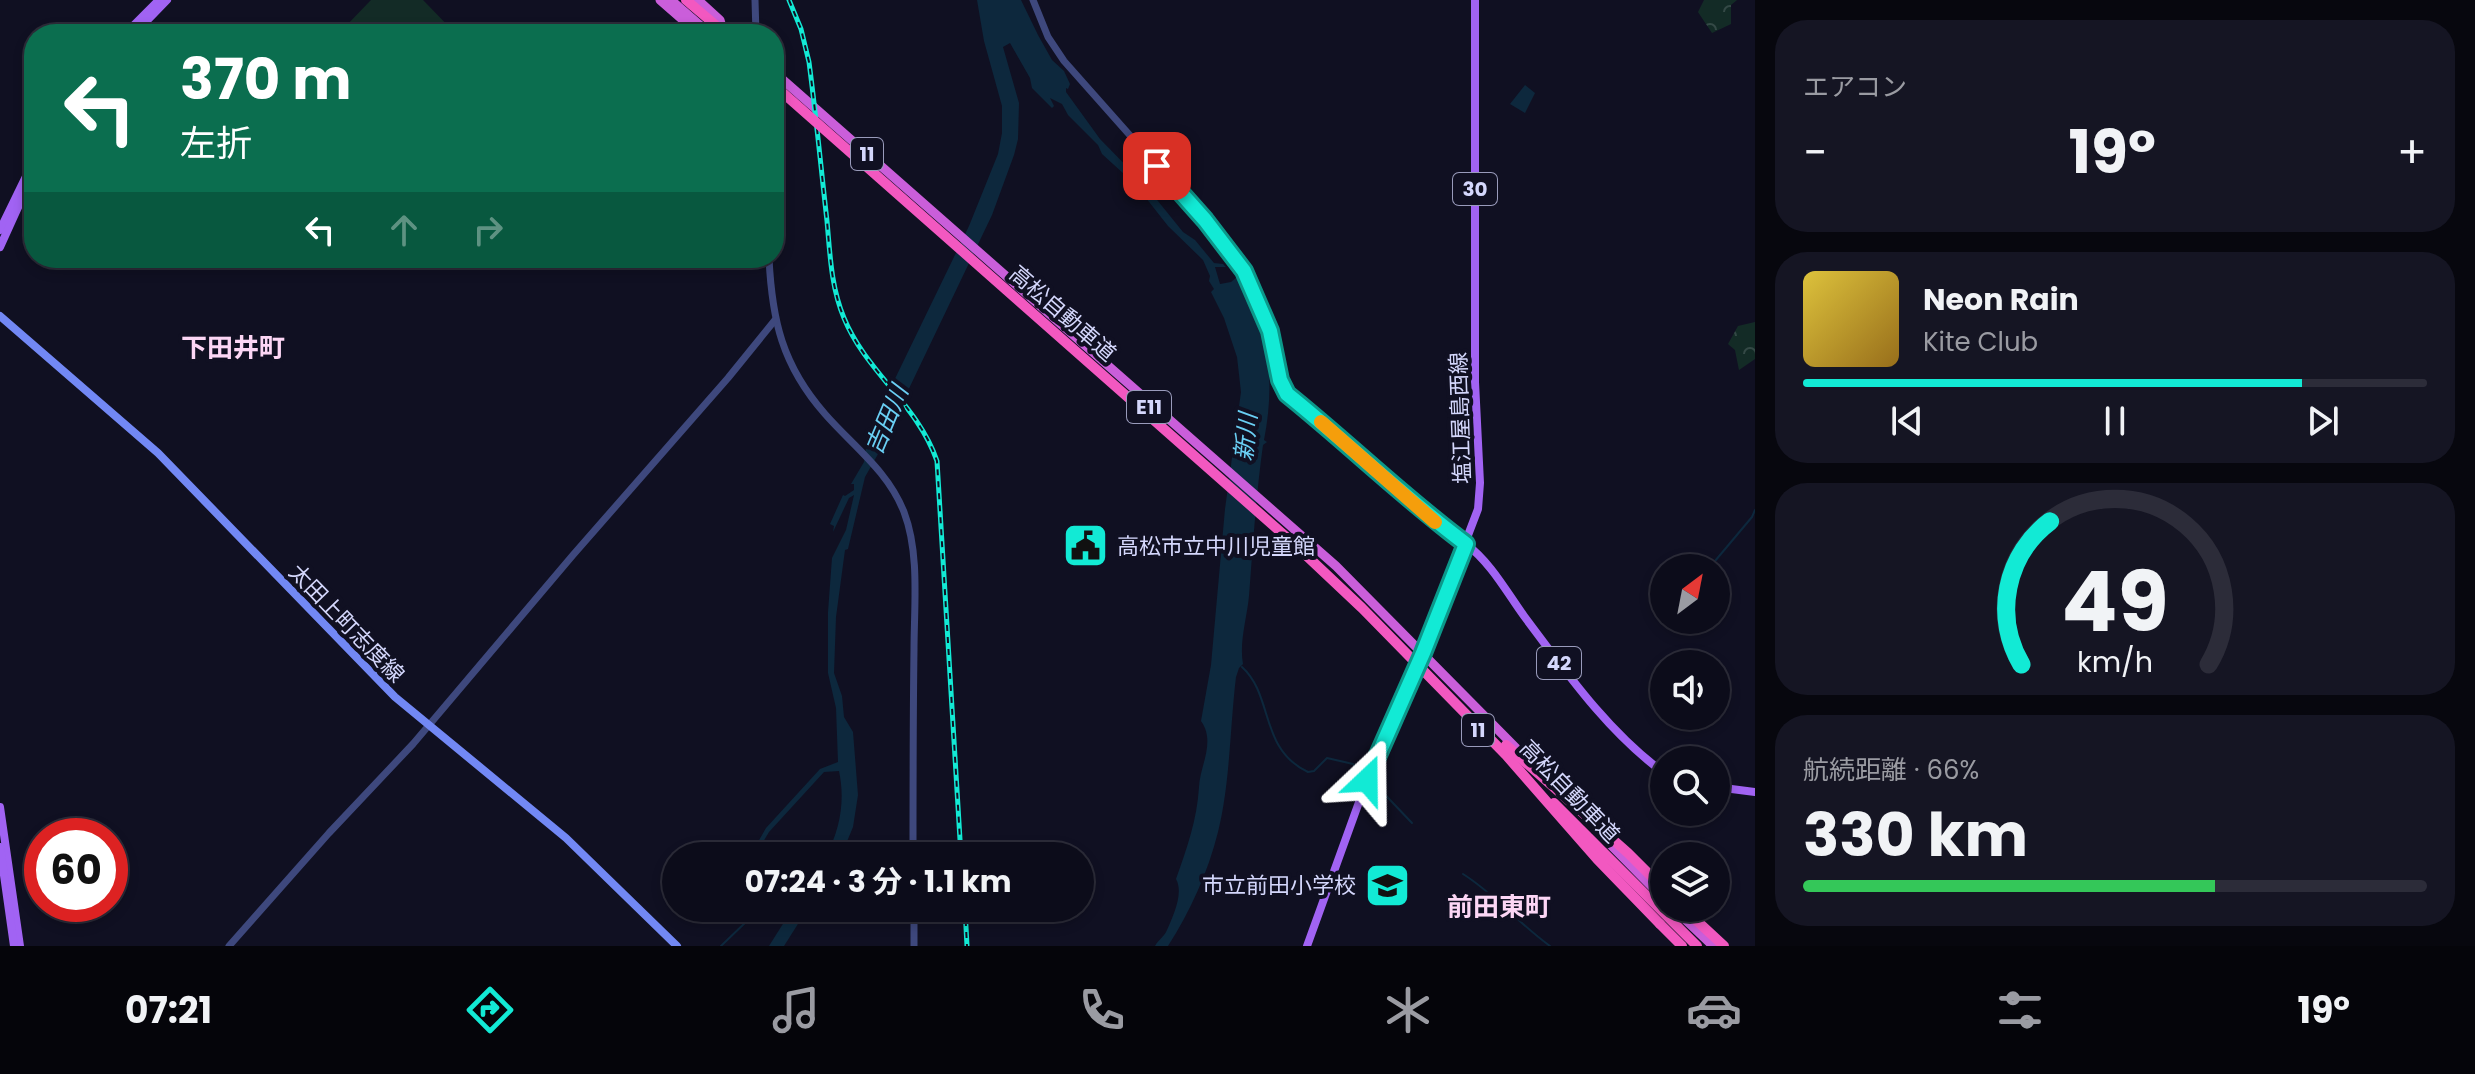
<!DOCTYPE html>
<html lang="ja">
<head>
<meta charset="utf-8">
<style>
	body { margin:0; font-family:Poppins,"Noto Sans JP",sans-serif; background:#151523; color:#f1f3f6; height:100vh; display:flex; flex-direction:column; font-size:30px; white-space:nowrap }
	* { box-sizing:border-box; margin:0 }
	p { font-size:26px; color:#9a9ba2 }
	.icon { flex:none; width:44px; height:44px; fill:none; stroke:currentColor; stroke-width:2; stroke-linecap:round; stroke-linejoin:round }
	.map { position:relative; flex:1; overflow:hidden }
	.drawer { display:flex; flex-direction:column; gap:20px; padding:20px; background:#07070e; width:720px }
	.drawer>* { flex:none }
	.guide { position:absolute; left:24px; top:24px; width:760px; height:244px; border-radius:32px; box-shadow:0 4px 12px #0003,0 0 0 2px #2c2c39; background:#0b6e4f; color:#fff; overflow:hidden }
	.needle { width:52px; rotate:32deg }
	.buttons { position:absolute; left:1650px; top:554px; display:grid; gap:16px }
	.buttons a { display:grid; place-items:center; width:80px; height:80px; border-radius:50%; background:#0c0c1a; box-shadow:0 4px 12px #0003,0 0 0 2px #2c2c39; font-size:40px }
	.speed { position:absolute; left:24px; top:818px; display:flex; gap:16px; font-size:40px; font-weight:700; text-align:center }
	.speed>* { display:grid; place-content:center; width:104px; height:104px; border-radius:50%; background:#0c0c1a; box-shadow:0 4px 12px #0003,0 0 0 2px #2c2c39; line-height:1 }
	.speed .limit { border:12px solid #d22; background:#fff; color:#111 }
	.pin { position:absolute; display:grid; place-items:center; width:68px; height:68px; color:#fff; margin:-34px; border-radius:16px; box-shadow:0 4px 12px #0006 }
	.me { position:absolute; width:88px; margin:-44px; rotate:23deg; stroke-linejoin:round; filter:drop-shadow(0 0 6px #0008) }
	.turn { display:flex; align-items:center; gap:28px; height:168px; padding:0 24px; font-size:36px }
	.turn .icon { width:104px; height:104px; stroke-width:2.5 }
	.turn b { display:block; font-size:56px; line-height:68px }
	.lanes { display:flex; align-items:center; height:76px; padding:0 24px; background:#0003; justify-content:center; gap:40px; direction:ltr }
	.lanes .off { opacity:.35 }
	.big { font-size:60px; font-weight:700; line-height:1.1 }
	.drawer .widget { flex:1; display:flex; flex-direction:column; justify-content:center; gap:12px; min-width:0; padding:0 28px; border-radius:32px; background:#151523 }
	.drawer .dial { align-items:center; gap:0 }
	.dial svg { height:208px; overflow:visible; fill:none; stroke:#2c2c39; stroke-width:7; stroke-linecap:round; text-anchor:middle }
	.dial text { fill:#f1f3f6; stroke:none }
	.song { display:flex; align-items:center; gap:24px }
	.cover { width:96px; height:96px; border-radius:12px; background:linear-gradient(135deg,hsl(50 70% 55%),hsl(40 70% 35%)) }
	.played { height:8px; border-radius:4px; background:linear-gradient(90deg,#12ead5 80%,#2c2c39 80%) }
	.keys { display:flex; justify-content:space-around; direction:ltr }
	.heat { display:flex; justify-content:space-between; align-items:center; font-size:44px; direction:ltr }
	.charge { height:12px; border-radius:6px; background:linear-gradient(90deg,#34c759 66%,#2c2c39 0) }
	.trip { position:absolute; left:662px; top:842px; width:432px; height:80px; border-radius:40px; background:#0c0c1a; box-shadow:0 4px 12px #0003,0 0 0 2px #2c2c39; font-weight:700; line-height:80px; text-align:center }
	.tabs { display:flex; height:128px; justify-content:space-around; align-items:center; background:#05050a; color:#9a9ba2 }
	.tabs .icon { width:56px; height:56px }
	.tabs .current { color:#12ead5 }
	.tabs b { font-size:36px; color:#f1f3f6 }
	main { display:flex; flex:1; min-height:0 }
	.map>svg:first-child { display:block }
	.grass { fill:#132b26 }
	.forest { fill:url(#forest-crowns) }
	.water { fill:#0d283d }
	.lines { fill:none; stroke-linecap:round; stroke-linejoin:round }
	.stream { stroke:#0d283d; stroke-width:2 }
	.tertiary { stroke:#3e487d; stroke-width:7 }
	.secondary { stroke:#7288f4; stroke-width:8 }
	.primary { stroke:#a163f3; stroke-width:8 }
	.trunk { stroke:#ca5eda; stroke-width:9 }
	.motorway { stroke:#f258c0; stroke-width:10 }
	.rail-casing { stroke:#12ead5; stroke-width:5 }
	.rail { stroke:#101022; stroke-width:2; stroke-dasharray:6; stroke-linecap:butt }
	.motorway-bridge { stroke:#f258c0; stroke-width:10 }
	.route-casing { stroke:#0c988a; stroke-width:20 }
	.route { stroke:#12ead5; stroke-width:14 }
	.slow { stroke:#f59e0b; stroke-width:14 }
	.labels { text-anchor:middle; stroke-width:8; stroke-linejoin:round; paint-order:stroke }
	.shield { fill:#101022; stroke:#999bbb; stroke-width:2 }
	.shield-label { font-size:20px; font-weight:bold; fill:#d4d7fc }
	.street-label { font-size:22px; fill:#d4d7fc; stroke:#101022 }
	.poi-label { font-size:22px; fill:#d4d7fc; stroke:#101022; text-anchor:start }
	.water-label { font-size:24px; font-style:italic; fill:#6acff4; stroke:#101022 }
	.quarter-label { font-size:26px; font-weight:bold; fill:#fcd6f5; stroke:#101022 }
</style>
</head>
<body>
<main>
<div class="map">
<svg width="1755" height="946" viewBox="0 0 1755 946">
	<defs>
		<pattern id="forest-crowns" width="20" height="18" patternUnits="userSpaceOnUse" patternTransform="scale(2)"><rect width="20" height="18" fill="#132b26"/><path d="M2 6a3 3 0 1 1 6 0M12 15a3 3 0 1 1 6 0" fill="none" stroke="#344946"/></pattern>
	</defs>
	<rect width="100%" height="100%" fill="#101022"/>
	<path class="grass" d="M371,0H423L455,33L354,34L345,27Z"/>
	<g class="forest">
		<path d="M1704,0H1737L1731,5V24L1712,33L1698,12Z"/>
		<path d="M1755,322V359L1739,370L1735,350L1728,344L1738,326Z"/>
	</g>
	<g class="water">
		<path d="M977,0H1021L1038,35L1052,60L1064,71L1070,84L1068,89L1066,88V92L1100,139L1145,185L1183,232L1195,240L1214,263L1223,264L1226,267H1215L1220,284L1231,282L1237,277C1271,324 1275,385 1264,440L1267,442L1263,445C1256,495 1253,545 1249,596C1247,618 1239,642 1243,664L1239,668L1236,677C1230,726 1230,785 1218,832C1208,872 1190,912 1168,946H1155C1159,939 1164,937 1167,930C1173,916 1184,893 1176,879C1187,848 1197,820 1199,787C1200,765 1216,742 1201,721L1211,665L1225,509L1241,392L1237,357L1224,318L1211,292L1214,289L1209,281L1210,276L1203,260L1168,226L1135,184L1102,154L1098,145L1068,115L1062,104L1050,98L1054,106L1052,108L1032,88L1030,78L1010,43L1003,47L1019,103L1018,139L1014,155L992,215L904,399L898,404L882,447L865,477L848,549L845,550L836,617L834,673L842,696L844,717L853,732L858,795L853,827L841,856H826C841,828 845,799 839,771L824,772L769,832L763,842L761,856H758V842L766,828L820,769L838,762L836,708L828,673V612L832,558L846,530L854,495L849,498L833,532L834,526L830,524L843,495L845,496L854,490V484H851L864,462L866,448L876,430L875,420L969,226L998,154L1002,133V106L984,41Z"/>
		<path d="M1525,85L1535,93L1525,113L1510,104Z"/>
		<path d="M793,908H808L784,946H769Z"/>
	</g>
	<g class="lines">
		<g class="stream">
			<path d="M1715,561L1752,517L1755,510"/>
			<path d="M1242,667C1274,696 1259,749 1308,772L1314,771L1327,758L1353,764L1363,773"/>
			<path d="M1372,781L1412,823"/>
			<path d="M744,856L752,848"/>
			<path d="M1463,874C1495,894 1519,924 1550,946"/>
			<path d="M742,908L749,916"/>
			<path d="M721,946L749,919"/>
		</g>
		<g class="tertiary">
			<path d="M755,0L756,34"/>
			<path d="M1033,0L1048,37L1064,61L1205,220L1244,271L1270,331L1280,380L1287,394C1347,443 1404,498 1466,544"/>
			<path d="M769,258C772,320 782,365 825,414C853,446 888,471 904,512C920,554 914,606 914,650C913,719 913,787 913,856"/>
			<path d="M914,908V946"/>
			<path d="M229,946L329,833L413,744L573,555L728,378L775,320"/>
		</g>
		<path class="secondary" d="M0,316L158,453L395,697L566,838L677,946"/>
		<g class="primary">
			<path d="M125,34L159,0"/>
			<path d="M134,34L167,0"/>
			<path d="M0,230L34,160"/>
			<path d="M0,247L34,172"/>
			<path d="M1466,544C1491,563 1506,591 1524,616C1566,672 1607,731 1664,773"/>
			<path d="M1716,787L1755,792"/>
			<path d="M0,807L20,946"/>
			<path d="M0,847L14,946"/>
			<path d="M1307,946L1367,780L1423,653L1478,509L1480,483L1475,382V0"/>
		</g>
		<g class="trunk">
			<path d="M660,0L699,34"/>
			<path d="M671,0L710,34"/>
			<path d="M698,0L720,20L722,27"/>
			<path d="M774,72L1336,566L1516,748"/>
			<path d="M1602,836L1664,899"/>
			<path d="M1673,908L1713,946"/>
		</g>
		<g class="motorway">
			<path d="M686,0L726,34"/>
			<path d="M1554,803L1697,946"/>
			<path d="M1683,908L1724,946"/>
			<path d="M1660,924L1682,946"/>
		</g>
		<defs>
			<g id="rail">
				<path d="M789,0L801,29L809,62C816,115 821,168 827,221C830,254 831,287 844,318C866,372 918,405 937,461L961,856"/>
				<path d="M965,908L967,946"/>
			</g>
		</defs>
		<use href="#rail" class="rail-casing"/>
		<use href="#rail" class="rail"/>
		<g class="motorway-bridge">
			<path d="M774,85L1292,542L1362,608L1506,755L1597,859L1660,924"/>
			<path d="M1506,745L1628,853L1664,889"/>
		</g>
	</g>
	<g class="lines">
		<defs>
			<path id="route" d="M1157,166L1205,220L1244,271L1270,331L1280,380L1287,394C1348,443 1404,498 1466,544L1423,653L1367,780"/>
		</defs>
		<use href="#route" class="route-casing"/>
		<use href="#route" class="route"/>
		<path class="slow" d="M1321,422L1435,522"/>
	</g>
	<defs>
		<symbol id="civic-square" viewBox="-11 -11 22 22"><rect x="-9" y="-9" width="18" height="18" rx="4" fill="#12ead5" stroke="#101022"/><path d="M-.6-6.5H3V-4.5H.6V-3L4-1V1h2V6H-6V1h2V-1L-.6-3ZM-1.2 2.5V6h2.4V2.5Z" fill="#111"/></symbol>
		<symbol id="school-square" viewBox="-11 -11 22 22"><rect x="-9" y="-9" width="18" height="18" rx="4" fill="#12ead5" stroke="#101022"/><path d="M0-5L7-2L0 1L-7-2ZM-4 1L0 2.5L4 1V4Q0 6-4 4Z" fill="#111"/></symbol>
	</defs>
	<g fill-rule="evenodd">
		<use href="#civic-square" x="1060" y="520" width="51" height="51"/>
		<use href="#school-square" x="1362" y="860" width="51" height="51"/>
	</g>
	<g class="labels">
		<g class="shield">
			<rect x="851" y="138" width="32" height="32" rx="6"/>
			<rect x="1453" y="173" width="44" height="32" rx="6"/>
			<rect x="1127" y="391" width="44" height="32" rx="6"/>
			<rect x="1537" y="647" width="44" height="32" rx="6"/>
			<rect x="1462" y="714" width="32" height="32" rx="6"/>
		</g>
		<g class="shield-label">
			<text x="867" y="161">11</text>
			<text x="1475" y="196">30</text>
			<text x="1149" y="414">E11</text>
			<text x="1559" y="670">42</text>
			<text x="1478" y="737">11</text>
		</g>
		<g class="street-label">
			<text transform="translate(1063 313) rotate(41)" y="8">高松自動車道</text>
			<text transform="translate(1460 418) rotate(-92)" y="8">塩江屋島西線</text>
			<text transform="translate(347 623) rotate(46)" y="8">太田上町志度線</text>
			<text transform="translate(1570 791) rotate(46)" y="8">高松自動車道</text>
		</g>
		<g class="poi-label">
			<text x="1117" y="554">高松市立中川児童館</text>
			<text x="1356" y="893" text-anchor="end">市立前田小学校</text>
		</g>
		<g class="water-label">
			<text transform="translate(887 420) rotate(-67)" y="8">吉田川</text>
			<text transform="translate(1246 437) rotate(-84)" y="8">新川</text>
		</g>
		<g class="quarter-label">
			<text x="233" y="357">下田井町</text>
			<text x="1499" y="916">前田東町</text>
		</g>
	</g>
</svg>
<div class="buttons">
<a><svg class="needle" viewBox="-14 -14 28 28"><path d="M0-13l5 13h-10z" fill="#e53935"/><path d="M0 13l5-13h-10z" fill="#9a9ba2"/></svg></a>
<a><svg class="icon" aria-label="sound" viewBox="0 0 24 24"><path d="M4 9h4l5-4v14l-5-4H4zM17 9q2 3 0 6"/></svg></a>
<a><svg class="icon" aria-label="search" viewBox="0 0 24 24"><circle cx="10" cy="10" r="6"/><path d="M15 15l6 6"/></svg></a>
<a><svg class="icon" aria-label="layers" viewBox="0 0 24 24"><path d="M12 4l9 5-9 5-9-5zM3 14l9 5 9-5"/></svg></a>
</div>
<div class="speed"><div class="limit">60</div></div>
<div class="pin" style="left:1157px;top:166px;background:#d93025"><svg class="icon" aria-label="arrive" viewBox="0 0 24 24"><path d="M6 21V4h12l-3 4 3 4H6"/></svg></div>
<svg class="me" style="left:1367px;top:780px" viewBox="-20 -20 40 40"><path d="M0-17L14 15 0 8-14 15z" fill="#12ead5" stroke="#fff" stroke-width="4"/></svg>
<div class="trip">07:24 · 3 分 · 1.1 km</div>
<div class="guide">
<div class="turn"><svg class="icon" aria-label="left" viewBox="0 0 24 24"><path d="M17 20v-9H6M10 6l-5 5 5 5"/></svg><div><b>370 m</b>左折</div></div>
<div class="lanes"><svg class="icon" aria-label="left" viewBox="0 0 24 24"><path d="M17 20v-9H6M10 6l-5 5 5 5"/></svg><svg class="icon off" aria-label="ahead" viewBox="0 0 24 24"><path d="M12 20V5M6 11l6-6 6 6"/></svg><svg class="icon off" aria-label="right" viewBox="0 0 24 24"><path d="M7 20v-9h11M14 6l5 5-5 5"/></svg></div>
</div>
</div>
<section class="drawer">
<div class="widget"><p>エアコン</p>
<div class="heat"><a>−</a><b class="big">19°</b><a>+</a></div>
</div>
<div class="widget">
<div class="song"><i class="cover"></i><div><b>Neon Rain</b><p>Kite Club</p></div></div>
<div class="played"></div>
<div class="keys"><svg class="icon" aria-label="previous" viewBox="0 0 24 24"><path d="M18 5L8 12l10 7zM5 5v14"/></svg><svg class="icon" aria-label="pause" viewBox="0 0 24 24"><path d="M8 5v14M16 5v14"/></svg><svg class="icon" aria-label="next" viewBox="0 0 24 24"><path d="M6 5l10 7-10 7zM19 5v14"/></svg></div>
</div>
<div class="widget dial"><svg viewBox="0 0 100 80">
<path d="M14 69A42 42 0 1 1 86 69"/>
<path d="M14 69A42 42 0 0 1 25 14" stroke="#12ead5"/>
<text x="50" y="56" font-size="32" font-weight="700">49</text>
<text x="50" y="72" font-size="11">km/h</text>
</svg></div>
<div class="widget"><p>航続距離 · 66%</p><b class="big">330 km</b><div class="charge"></div></div>
</section>
</main>
<nav class="tabs">
<b>07:21</b>
<svg class="icon current" aria-label="directions" viewBox="0 0 24 24"><path d="M12 3l9 9-9 9-9-9zM9 14v-3h6M13 9l2 2-2 2"/></svg>
<svg class="icon" aria-label="music" viewBox="0 0 24 24"><path d="M9 18V5l10-2v13"/><circle cx="6" cy="18" r="3"/><circle cx="16" cy="16" r="3"/></svg>
<svg class="icon" aria-label="phone" viewBox="0 0 24 24"><path d="M5 4h4l2 5-3 2q2 4 5 5l2-3 5 2v4C11 20 4 13 5 4z"/></svg>
<svg class="icon" aria-label="climate" viewBox="0 0 24 24"><path d="M12 3v18M4 7l16 10M4 17L20 7"/></svg>
<svg class="icon" aria-label="car" viewBox="0 0 24 24"><path d="M5 17H2v-5l4-1 3-4h7l3 4 3 1v5h-3M9 17h6M6 11h13"/><circle cx="7" cy="17" r="2"/><circle cx="17" cy="17" r="2"/></svg>
<svg class="icon" aria-label="filters" viewBox="0 0 24 24"><path d="M4 7h16M4 17h16"/><circle cx="9" cy="7" r="2"/><circle cx="15" cy="17" r="2"/></svg>
<b>19°</b>
</nav>
</body>
</html>
